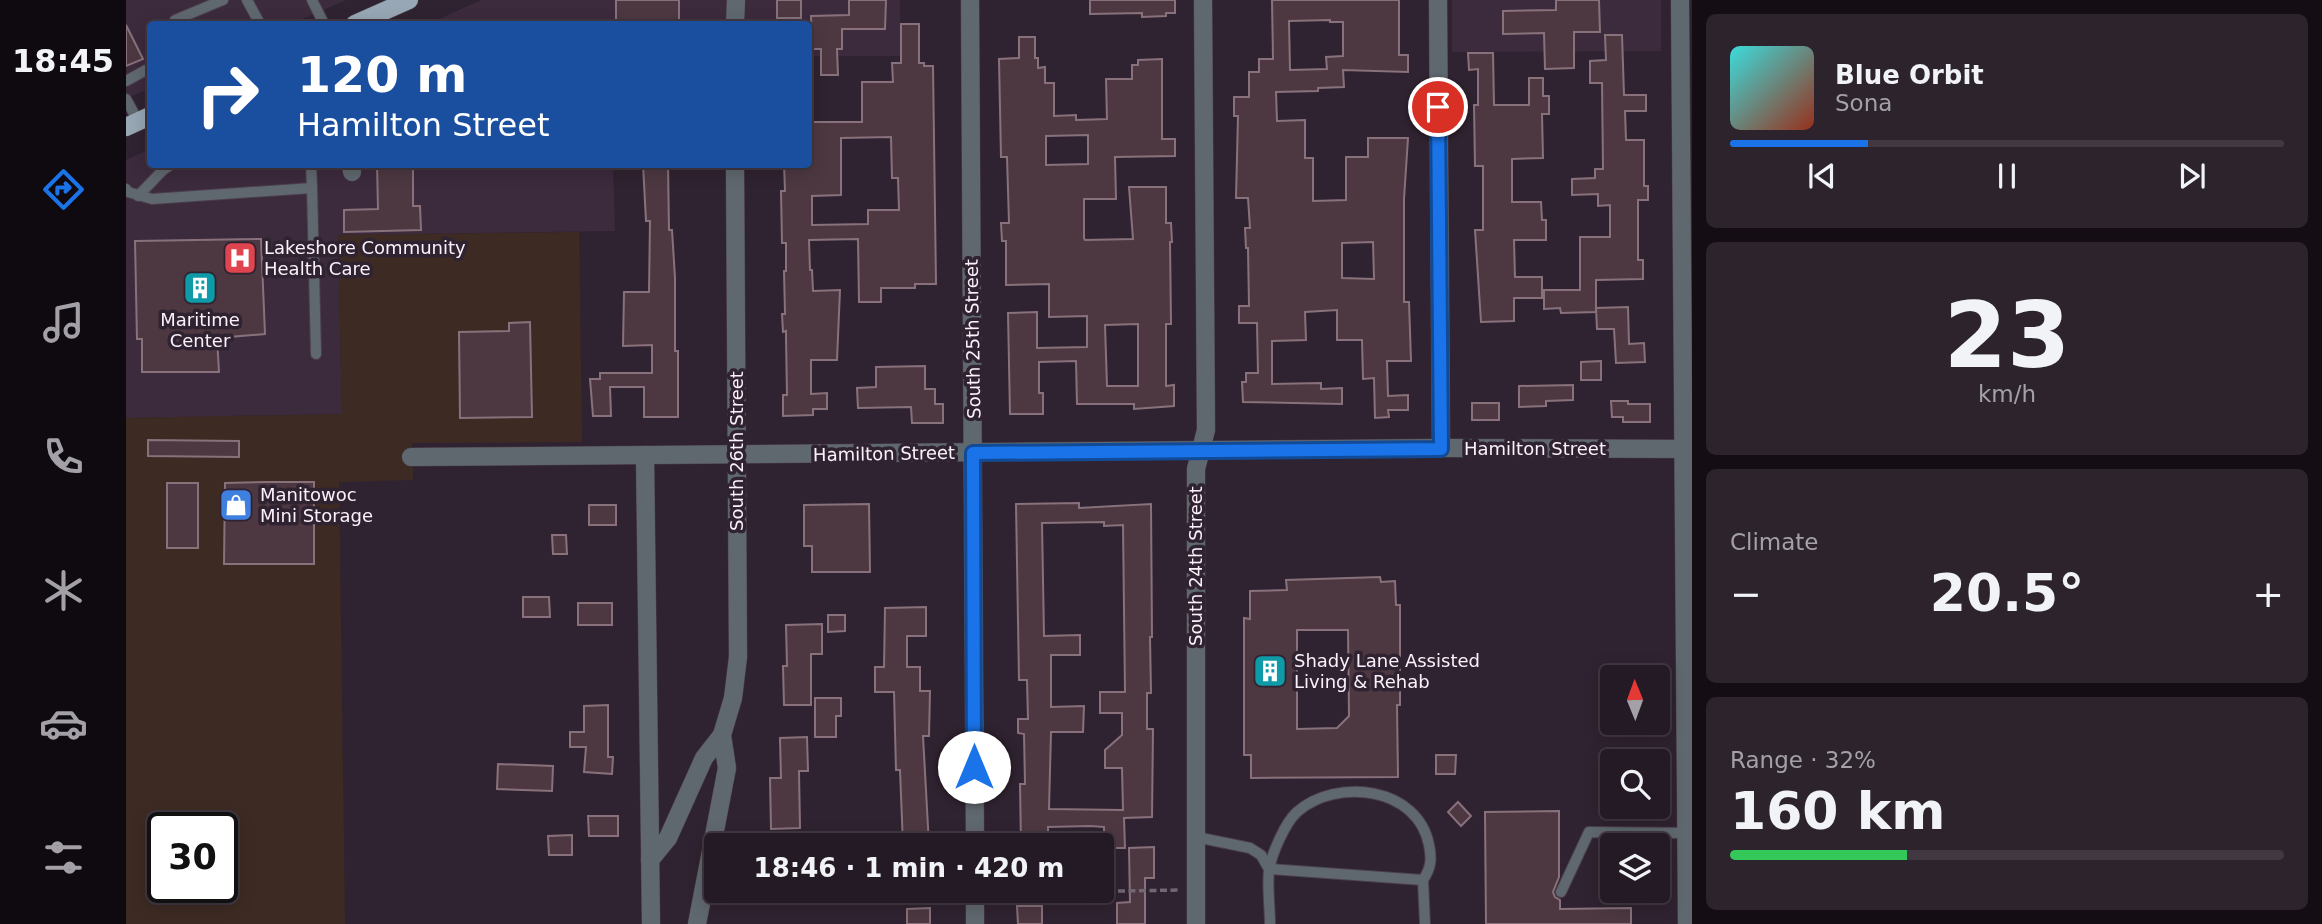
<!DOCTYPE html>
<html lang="en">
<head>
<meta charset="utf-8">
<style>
	body { margin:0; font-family:"DejaVu Sans",sans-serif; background:#2c232d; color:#f1f3f6; height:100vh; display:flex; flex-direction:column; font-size:26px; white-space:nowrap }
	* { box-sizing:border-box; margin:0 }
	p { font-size:23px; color:#a3a1a7 }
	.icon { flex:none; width:38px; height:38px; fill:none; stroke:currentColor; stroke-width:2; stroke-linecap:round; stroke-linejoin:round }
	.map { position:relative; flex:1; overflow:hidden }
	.sheet { display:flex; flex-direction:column; gap:14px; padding:14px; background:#140e14; width:630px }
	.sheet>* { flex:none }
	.top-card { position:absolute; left:21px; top:21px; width:665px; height:147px; border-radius:7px; box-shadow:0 4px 18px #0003,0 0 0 2px #413842; background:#1a4fa0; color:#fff; overflow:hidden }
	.needle { width:46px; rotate:359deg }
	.buttons { position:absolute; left:1474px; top:665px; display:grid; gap:14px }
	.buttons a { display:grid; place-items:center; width:70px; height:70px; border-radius:7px; background:#241a25; box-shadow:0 4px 18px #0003,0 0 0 2px #413842; font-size:35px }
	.speed { position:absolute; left:21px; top:812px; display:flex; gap:14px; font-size:35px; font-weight:700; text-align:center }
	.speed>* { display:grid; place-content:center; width:91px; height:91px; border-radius:50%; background:#241a25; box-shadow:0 4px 18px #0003,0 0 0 2px #413842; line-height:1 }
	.speed .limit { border:4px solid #111; border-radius:10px; background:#fff; color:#111 }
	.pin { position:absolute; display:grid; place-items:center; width:60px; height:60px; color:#fff; margin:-30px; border:4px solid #fff; border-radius:50%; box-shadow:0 2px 7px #0007 }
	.me { position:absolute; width:77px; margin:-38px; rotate:0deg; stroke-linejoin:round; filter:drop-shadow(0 0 5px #0008) }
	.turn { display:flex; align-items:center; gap:24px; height:147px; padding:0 35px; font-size:32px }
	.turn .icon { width:91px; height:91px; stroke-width:2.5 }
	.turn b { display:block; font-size:49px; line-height:60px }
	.big { font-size:52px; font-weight:600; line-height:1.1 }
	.sheet .widget { flex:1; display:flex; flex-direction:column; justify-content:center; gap:10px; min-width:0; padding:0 24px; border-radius:10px; background:#2c232d }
	.sheet .dial { align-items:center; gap:0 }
	.dial b { font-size:91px; line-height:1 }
	.song { display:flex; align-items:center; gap:21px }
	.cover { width:84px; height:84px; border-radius:10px; background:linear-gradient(135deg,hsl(180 70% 55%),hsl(10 70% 35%)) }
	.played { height:7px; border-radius:4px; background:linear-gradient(90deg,#1a73e8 25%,#413842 25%) }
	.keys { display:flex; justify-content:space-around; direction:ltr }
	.heat { display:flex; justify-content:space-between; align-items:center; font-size:38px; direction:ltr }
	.charge { height:10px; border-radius:5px; background:linear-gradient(90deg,#34c759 32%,#413842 0) }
	.trip { position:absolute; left:578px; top:833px; width:410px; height:70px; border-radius:7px; background:#241a25; box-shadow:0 4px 18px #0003,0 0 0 2px #413842; font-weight:600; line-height:70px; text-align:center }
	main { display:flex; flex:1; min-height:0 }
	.tabs { display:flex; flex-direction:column; width:126px; justify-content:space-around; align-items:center; background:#0e0a0f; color:#a3a1a7 }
	.tabs .icon { width:49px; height:49px }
	.tabs .selected { color:#1a73e8 }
	.tabs b { font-size:32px; color:#f1f3f6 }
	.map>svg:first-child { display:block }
	.built { fill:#3c2a3d }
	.industrial { fill:#3d2b23; fill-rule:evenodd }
	.building { fill:#4d3841; stroke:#88717b; stroke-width:2; fill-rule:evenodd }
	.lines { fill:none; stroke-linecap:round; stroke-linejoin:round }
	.service-casing { stroke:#4c404d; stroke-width:12 }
	.minor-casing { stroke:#4c404d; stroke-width:19 }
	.primary-casing { stroke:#4c404d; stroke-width:19 }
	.path { stroke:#736774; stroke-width:3.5; stroke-dasharray:7 3.5; stroke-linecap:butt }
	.service { stroke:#60686f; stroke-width:10 }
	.minor { stroke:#60686f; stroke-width:18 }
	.primary { stroke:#98a7b5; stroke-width:18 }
	.route-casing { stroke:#114b97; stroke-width:18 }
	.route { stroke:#1a73e8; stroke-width:12 }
	.labels { text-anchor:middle; stroke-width:7; stroke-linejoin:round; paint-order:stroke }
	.poi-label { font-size:18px; fill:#faf1fa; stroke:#302331; text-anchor:start }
	.street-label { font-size:18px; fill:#faf1fa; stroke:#302331 }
</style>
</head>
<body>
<main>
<nav class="tabs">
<b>18:45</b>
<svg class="icon selected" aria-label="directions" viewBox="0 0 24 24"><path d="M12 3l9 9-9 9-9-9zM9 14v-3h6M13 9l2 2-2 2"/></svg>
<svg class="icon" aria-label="music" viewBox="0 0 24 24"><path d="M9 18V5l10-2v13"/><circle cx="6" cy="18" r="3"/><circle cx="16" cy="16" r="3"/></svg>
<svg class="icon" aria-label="phone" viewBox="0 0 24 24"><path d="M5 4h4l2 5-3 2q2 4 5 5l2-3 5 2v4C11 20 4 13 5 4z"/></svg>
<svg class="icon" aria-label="climate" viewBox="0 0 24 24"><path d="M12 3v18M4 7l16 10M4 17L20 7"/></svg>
<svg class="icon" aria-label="car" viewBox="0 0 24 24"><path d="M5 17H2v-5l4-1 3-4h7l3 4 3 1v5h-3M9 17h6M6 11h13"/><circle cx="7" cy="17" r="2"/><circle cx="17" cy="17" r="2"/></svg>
<svg class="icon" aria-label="filters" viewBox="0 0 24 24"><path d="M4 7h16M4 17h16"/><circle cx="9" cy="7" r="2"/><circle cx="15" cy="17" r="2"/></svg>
</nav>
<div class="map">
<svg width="1566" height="924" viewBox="0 0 1566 924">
	<rect width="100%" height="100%" fill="#302331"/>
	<g class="built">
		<path d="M0,0H220L165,24H24V88L0,99Z"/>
		<path d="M356,0H774V56H683L682,24H301Z"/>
		<path d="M1326,0H1535V51L1326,52Z"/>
		<path d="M24,149V164L487,165L489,231L212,235L216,414L0,418V160Z"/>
	</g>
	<path class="industrial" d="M453,232L456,442L286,443L287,480L213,482L219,924H0V418L216,414L212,235ZM37,828H96V887H37Z"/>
	<g class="building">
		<rect x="490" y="0" width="63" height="24"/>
		<rect x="651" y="0" width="24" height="18"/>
		<path d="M723,0H760L759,29H716V49H711L712,75H695V49H686L685,16L723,15Z"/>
		<path d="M964,0H1049V13H1040V16L1016,17V13L964,14Z"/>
		<path d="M1146,0H1273V55H1282V72L1217,70L1218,87L1192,88V91L1150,92L1151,121L1179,120V158H1187V201L1220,200V157H1242V138H1282L1278,199V302H1283L1285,361H1261L1262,396L1282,395V410H1262L1263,417L1249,418L1248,378L1237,379L1236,340H1211V310L1179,312L1180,340L1146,341V384L1195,383V389L1216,388V404L1117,402L1116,382H1120V373H1132L1131,323H1113V306H1123L1122,248H1120L1119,228H1124L1122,198H1110L1112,116H1108V97H1123V72H1133V59H1147ZM1204,20V22H1217V56L1200,57L1201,69L1164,70L1163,21ZM1247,242L1248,279L1216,278V243Z"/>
		<path d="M1430,0H1473L1474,32H1448V68L1419,69L1418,33L1377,34V11L1430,10Z"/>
		<path d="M775,24H793V63H798V66H807L810,284H789V288H755V302H733L732,239L683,240L684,270H686L687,291L714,290L711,360H685V394L701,393V409H687V415L657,416V395H661L660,338V331L657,332L656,314H659L658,271H660V243H656L655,191H659L658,164H682V122H736V82H767L766,63H775ZM765,137L766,178H772L773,210H742V224L686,225V196L715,195V138Z"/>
		<path d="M0,25L17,59L0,66Z"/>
		<path d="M1479,35H1496L1498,95H1520V111H1499L1500,140H1518V186H1522V200H1512V260H1517V279L1470,280V312L1435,313L1434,308L1418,309V290H1454V237H1484V205L1472,206V194L1446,195V179L1469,178V169H1477L1476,83H1464V61L1480,60Z"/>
		<path d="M893,37H909V58H912V68L919,67V83H928V116L950,115V120L981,119L980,79H1006V65H1012V60L1036,59V139H1049V156L989,157L990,199H958V238L959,240L1007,239L1003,187H1040V223H1045L1046,242H1044L1045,324H1040V386L1048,385V406L1008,409V404H951L950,361L913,362V393H917V414H884L882,313L911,312V348L961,347V316L923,317V284L880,285V241H876L875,223H883L881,157H875L873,59L893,58ZM962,135V164L920,165V136ZM1012,324V386H981L979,325Z"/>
		<path d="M1342,53H1367L1368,105H1403V78H1417V96H1423V114H1416L1417,158L1386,159V202H1415L1416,220H1420V240H1388L1389,277H1416V298H1388V321L1355,322L1349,230H1357V166H1349L1348,105H1352V69L1343,70Z"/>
		<path d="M251,164H287V206H294L295,230L218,232V210L252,209Z"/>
		<path d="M517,164H542L543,230H546L549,278V351H552V417H518V387H484L485,416H467L464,379H474V373H526V345L497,346L498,292H523L524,221H520Z"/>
		<path d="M135,239L139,334L91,338L93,372H16V339H11L9,241Z"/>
		<path d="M1502,307L1503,344L1518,343L1519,362L1490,363L1488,329H1471L1470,308Z"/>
		<path d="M404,322L406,417L334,418L333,332L383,331V323Z"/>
		<path d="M1475,361V380H1455V362Z"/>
		<path d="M799,366V389H809V404H817V423H786L785,407L732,408L731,388L750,387V367Z"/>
		<path d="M1447,385V400L1420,401V406L1393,407V386Z"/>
		<path d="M1485,401H1502V404H1524V422H1497V417H1486Z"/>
		<rect x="1346" y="403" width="27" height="17"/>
		<path d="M22,440L113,441V457L22,456Z"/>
		<path d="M140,482H188V564H98L99,483Z"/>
		<rect x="41" y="483" width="31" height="65"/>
		<path d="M953,503V508L1025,504L1026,637H1024L1025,693H1021V729H1027L1026,817L998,818L999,848H978V827L964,826L922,827V845H895L894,784H899L898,734L892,733V719H902L901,680H893L890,504ZM978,522V526L997,525L999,692H974V713H996V735L979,750V768H996L997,810L923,809L925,732H957L958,706L925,707V655H954V635L918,636L916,523Z"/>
		<path d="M743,504L744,572H686V546H678V505Z"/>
		<rect x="463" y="505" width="27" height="20"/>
		<path d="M426,535H440L441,554H427Z"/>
		<path d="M1254,577L1255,582L1269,581L1270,605H1274V705H1271L1272,777L1125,778V755H1118V618L1124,619V591L1161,590L1160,580ZM1171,630H1222L1223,716L1211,728L1171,729Z"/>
		<path d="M397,597H423L424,617H397Z"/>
		<rect x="452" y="603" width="34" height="22"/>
		<path d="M800,607V636H781V667H794V691H804L803,736H797L803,845H777L774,770H770L768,692H749V667H758L759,608Z"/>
		<path d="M702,615H719V631L702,632Z"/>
		<path d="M696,624V654H685V705H658L657,666H661L660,625Z"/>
		<path d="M689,698H715V716H710V737H689Z"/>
		<path d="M482,705V757H487L486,774L458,772L460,747H444V732H458V706Z"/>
		<path d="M681,737L682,771H673L674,828L645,829L644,778H655L654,738Z"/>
		<path d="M1310,755H1330L1329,774H1310Z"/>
		<path d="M372,764L427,766L426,791L371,789Z"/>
		<path d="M1332,802L1345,816L1335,826L1322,812Z"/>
		<path d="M1433,811V877L1427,892L1429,897L1434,900V909L1505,908V924H1360L1359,812Z"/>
		<path d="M462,816H492V836H463Z"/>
		<path d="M446,835V855H423L422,836Z"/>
		<path d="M1028,847V878H1019V924H991V903L1004,902L1003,848Z"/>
		<path d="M891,906H916V924H892Z"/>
		<path d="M804,908V924H781V909Z"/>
	</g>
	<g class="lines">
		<defs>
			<g id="service">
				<path d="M121,0L134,24"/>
				<path d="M186,0L198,24"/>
				<path d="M49,20L97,0"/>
				<path d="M0,81L20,70H24"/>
				<path d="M0,99L12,121"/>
				<path d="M186,188L190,354"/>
				<path d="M0,189L2,192L26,199L186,188L185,164"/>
				<path d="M12,196L37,170L46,164"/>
				<path d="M1070,837L1124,848L1135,855L1143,869L1297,880L1299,924"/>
				<path d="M1435,892L1463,832L1560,833"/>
				<path d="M1144,924C1144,907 1141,887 1143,870C1146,853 1159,823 1171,812C1211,777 1292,787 1303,845C1306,859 1305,868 1297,880"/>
			</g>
			<g id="minor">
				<path d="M844,0L849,845"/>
				<path d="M1312,0L1315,448"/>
				<path d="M1554,0L1561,924"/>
				<path d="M609,24L610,0"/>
				<path d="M225,164L226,172"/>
				<path d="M519,455L525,924"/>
				<path d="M285,457L1315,448L1566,449"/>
				<path d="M524,860L542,838L578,758L596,735"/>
				<path d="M849,891V924"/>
				<path d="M571,924L601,768L596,735L607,698L612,657L609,164"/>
				<path d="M1070,924V469L1080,430L1077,0"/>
			</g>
			<g id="primary">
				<path d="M229,24L283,0"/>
				<path d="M0,127L24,116"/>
			</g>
		</defs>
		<use href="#service" class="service-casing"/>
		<use href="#minor" class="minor-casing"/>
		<use href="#primary" class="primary-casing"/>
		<g class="path">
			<path d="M866,893L1054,890"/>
			<path d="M593,898L833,893"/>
		</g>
		<use href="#service" class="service"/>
		<use href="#minor" class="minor"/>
		<use href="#primary" class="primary"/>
	</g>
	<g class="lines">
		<defs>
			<path id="route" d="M848,767L847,453L1315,449L1312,107"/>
		</defs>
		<use href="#route" class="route-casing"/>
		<use href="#route" class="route"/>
	</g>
	<defs>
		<symbol id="hospital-square" viewBox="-11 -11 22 22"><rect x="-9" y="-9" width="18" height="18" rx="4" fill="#e0444e" stroke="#302331"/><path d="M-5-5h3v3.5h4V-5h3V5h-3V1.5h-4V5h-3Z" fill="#fff"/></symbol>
		<symbol id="building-square" viewBox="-11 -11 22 22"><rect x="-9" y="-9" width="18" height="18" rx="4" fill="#0f9aa8" stroke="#302331"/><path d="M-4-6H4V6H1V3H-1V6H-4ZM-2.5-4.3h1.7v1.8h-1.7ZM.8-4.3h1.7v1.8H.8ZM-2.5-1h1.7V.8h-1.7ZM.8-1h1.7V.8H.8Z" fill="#fff"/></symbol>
		<symbol id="shop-square" viewBox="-11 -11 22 22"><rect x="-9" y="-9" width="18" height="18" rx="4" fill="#3f7fe0" stroke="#302331"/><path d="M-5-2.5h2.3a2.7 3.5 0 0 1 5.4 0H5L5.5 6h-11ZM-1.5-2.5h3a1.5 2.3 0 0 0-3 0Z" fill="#fff"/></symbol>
	</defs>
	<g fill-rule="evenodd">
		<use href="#hospital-square" x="95" y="239" width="38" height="38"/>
		<use href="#building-square" x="55" y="269" width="38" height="38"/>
		<use href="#shop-square" x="91" y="486" width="38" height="38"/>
		<use href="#building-square" x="1125" y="652" width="38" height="38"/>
	</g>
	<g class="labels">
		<g class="poi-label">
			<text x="138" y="254">Lakeshore Community<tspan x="138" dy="21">Health Care</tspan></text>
			<text x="74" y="326" text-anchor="middle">Maritime<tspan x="74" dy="21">Center</tspan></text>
			<text x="134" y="501">Manitowoc<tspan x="134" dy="21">Mini Storage</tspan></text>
			<text x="1168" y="667">Shady Lane Assisted<tspan x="1168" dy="21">Living &amp; Rehab</tspan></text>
		</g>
		<g class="street-label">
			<text transform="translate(847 339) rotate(-91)" y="6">South 25th Street</text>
			<text x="1409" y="455">Hamilton Street</text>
			<text transform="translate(611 451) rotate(-90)" y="6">South 26th Street</text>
			<text transform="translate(758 454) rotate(-1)" y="6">Hamilton Street</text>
			<text transform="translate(1070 566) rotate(-90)" y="6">South 24th Street</text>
		</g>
	</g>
</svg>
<div class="buttons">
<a><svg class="needle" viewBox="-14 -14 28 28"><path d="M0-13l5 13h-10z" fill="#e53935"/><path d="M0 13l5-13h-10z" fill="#a3a1a7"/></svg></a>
<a><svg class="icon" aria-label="search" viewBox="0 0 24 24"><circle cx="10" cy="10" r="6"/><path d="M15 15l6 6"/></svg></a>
<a><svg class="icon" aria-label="layers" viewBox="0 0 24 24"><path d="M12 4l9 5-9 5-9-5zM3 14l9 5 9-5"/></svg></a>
</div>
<div class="speed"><div class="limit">30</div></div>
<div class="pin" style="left:1312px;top:107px;background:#d93025"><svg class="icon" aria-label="arrive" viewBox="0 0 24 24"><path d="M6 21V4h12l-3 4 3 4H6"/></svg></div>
<svg class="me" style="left:848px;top:767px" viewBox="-20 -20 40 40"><circle r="19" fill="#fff"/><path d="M0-13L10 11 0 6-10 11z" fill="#1a73e8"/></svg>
<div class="trip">18:46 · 1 min · 420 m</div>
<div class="top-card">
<div class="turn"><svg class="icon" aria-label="right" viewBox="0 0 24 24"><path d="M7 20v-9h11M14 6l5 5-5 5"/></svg><div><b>120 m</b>Hamilton Street</div></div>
</div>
</div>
<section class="sheet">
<div class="widget">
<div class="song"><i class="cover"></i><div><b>Blue Orbit</b><p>Sona</p></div></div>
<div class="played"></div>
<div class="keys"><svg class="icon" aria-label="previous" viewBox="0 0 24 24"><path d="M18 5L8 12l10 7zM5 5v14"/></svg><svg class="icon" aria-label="pause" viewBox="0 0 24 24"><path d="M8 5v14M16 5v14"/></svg><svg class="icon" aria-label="next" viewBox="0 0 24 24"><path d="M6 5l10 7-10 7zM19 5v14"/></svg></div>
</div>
<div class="widget dial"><b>23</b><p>km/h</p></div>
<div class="widget"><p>Climate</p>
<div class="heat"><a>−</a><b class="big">20.5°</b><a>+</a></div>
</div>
<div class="widget"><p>Range · 32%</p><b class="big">160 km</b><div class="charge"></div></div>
</section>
</main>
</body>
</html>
